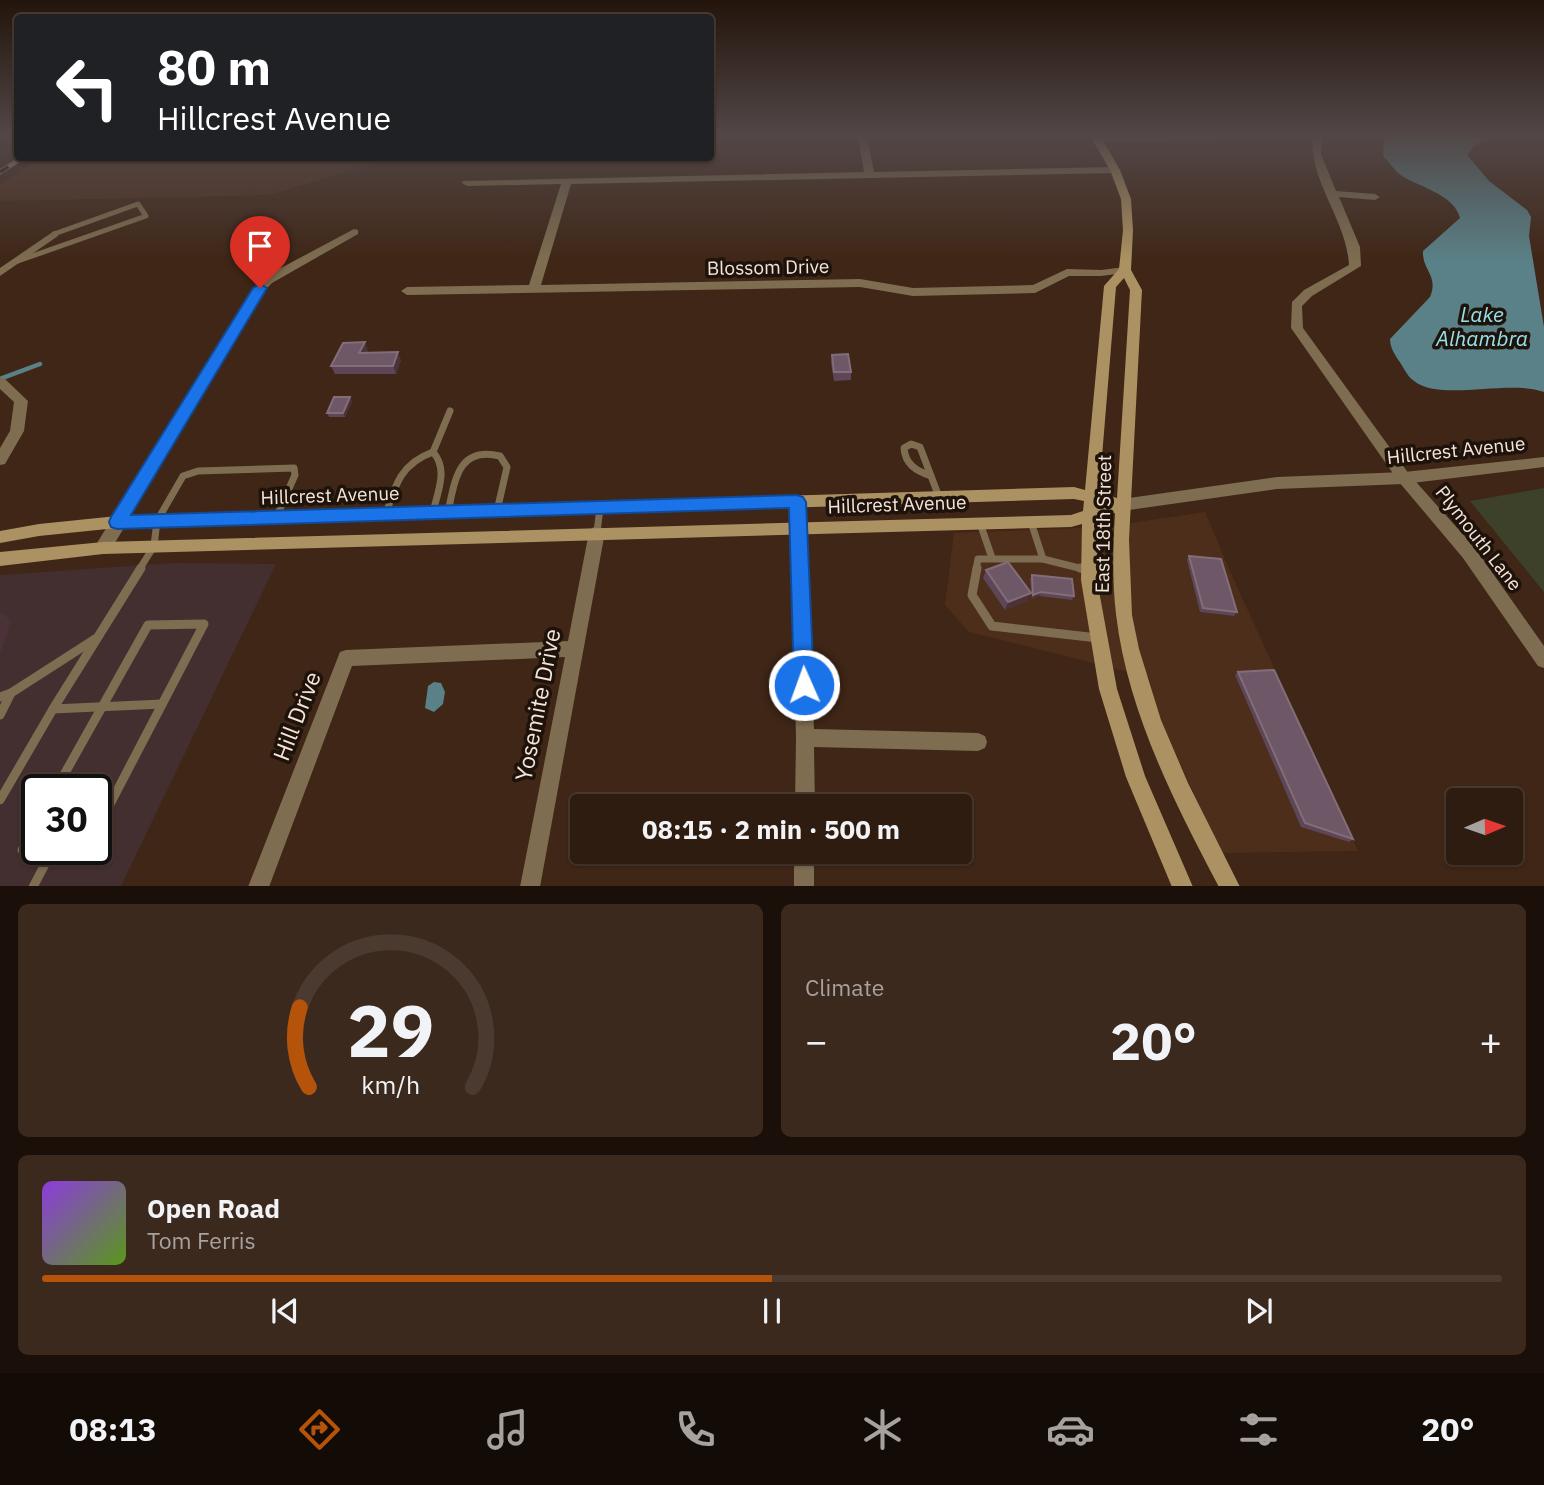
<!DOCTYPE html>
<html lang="en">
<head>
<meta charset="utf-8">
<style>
	body { margin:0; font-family:"IBM Plex Sans",sans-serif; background:#3b291e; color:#f1f3f6; height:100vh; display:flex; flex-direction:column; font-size:26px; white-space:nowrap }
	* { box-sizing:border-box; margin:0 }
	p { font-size:23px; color:#a7a19f }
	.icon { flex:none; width:38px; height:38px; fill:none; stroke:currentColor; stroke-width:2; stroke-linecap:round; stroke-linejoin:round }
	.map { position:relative; height:886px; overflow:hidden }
	.side { display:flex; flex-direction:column; gap:18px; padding:18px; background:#1a0f09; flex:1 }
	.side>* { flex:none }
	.hud { position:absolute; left:14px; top:14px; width:700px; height:147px; border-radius:7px; box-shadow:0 2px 5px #0004,0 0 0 2px #4a3a30; background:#202124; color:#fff; overflow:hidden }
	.needle { width:46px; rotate:88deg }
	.tools { position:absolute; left:1446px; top:788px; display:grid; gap:14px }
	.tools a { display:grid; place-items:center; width:77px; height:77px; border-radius:7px; background:#2f1c10; box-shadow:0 2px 5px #0004,0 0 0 2px #4a3a30; font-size:35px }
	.speed { position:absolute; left:21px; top:774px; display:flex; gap:14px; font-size:35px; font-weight:700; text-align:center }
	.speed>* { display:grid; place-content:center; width:91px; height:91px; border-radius:50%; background:#2f1c10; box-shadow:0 2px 5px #0004,0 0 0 2px #4a3a30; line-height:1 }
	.speed .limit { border:4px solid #111; border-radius:10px; background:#fff; color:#111 }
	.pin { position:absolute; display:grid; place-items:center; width:60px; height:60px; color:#fff; margin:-72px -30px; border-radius:50% 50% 50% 0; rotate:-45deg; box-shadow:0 0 7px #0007 }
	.pin .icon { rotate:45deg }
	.me { position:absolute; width:77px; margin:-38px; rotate:358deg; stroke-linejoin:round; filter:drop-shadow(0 0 5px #0008) }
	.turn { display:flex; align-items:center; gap:24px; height:147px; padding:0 28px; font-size:32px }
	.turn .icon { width:91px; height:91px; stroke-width:2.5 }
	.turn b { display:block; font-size:49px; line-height:60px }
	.big { font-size:52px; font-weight:700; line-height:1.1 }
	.side .widget { flex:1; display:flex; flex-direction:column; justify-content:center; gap:10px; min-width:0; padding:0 24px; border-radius:10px; background:#3b291e }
	.side .dial { align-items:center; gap:0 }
	.dial svg { height:182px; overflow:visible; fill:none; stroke:#4a3a30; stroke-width:7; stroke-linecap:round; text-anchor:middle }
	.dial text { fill:#f1f3f6; stroke:none }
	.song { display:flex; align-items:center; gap:21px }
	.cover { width:84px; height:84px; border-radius:10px; background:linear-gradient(135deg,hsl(270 70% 55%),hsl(90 70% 35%)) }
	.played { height:7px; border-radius:4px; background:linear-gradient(90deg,#b45309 50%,#4a3a30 50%) }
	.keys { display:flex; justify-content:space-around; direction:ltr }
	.heat { display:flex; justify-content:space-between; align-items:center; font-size:38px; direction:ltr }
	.side .tiles { flex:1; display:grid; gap:18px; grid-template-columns:1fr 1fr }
	.widget:last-child { grid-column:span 2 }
	.trip { position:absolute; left:570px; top:794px; width:402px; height:70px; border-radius:7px; background:#2f1c10; box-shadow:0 2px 5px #0004,0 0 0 2px #4a3a30; font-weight:700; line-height:70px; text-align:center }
	.menu { display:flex; height:112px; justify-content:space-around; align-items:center; background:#130b06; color:#a7a19f }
	.menu .icon { width:49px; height:49px }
	.menu .selected { color:#b45309 }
	.menu b { font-size:32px; color:#f1f3f6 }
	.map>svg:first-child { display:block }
	.built { fill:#4d2e1a }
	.industrial { fill:#432f30; fill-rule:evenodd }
	.green { fill:#3d412a }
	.water { fill:#5a8187 }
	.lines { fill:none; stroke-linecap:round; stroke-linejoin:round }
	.stream { stroke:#5a8187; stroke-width:4.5 }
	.service-far2 { stroke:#7e6d50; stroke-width:5 }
	.service-far1 { stroke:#7e6d50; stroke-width:7 }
	.service { stroke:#7e6d50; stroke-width:9 }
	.minor { fill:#7e6d50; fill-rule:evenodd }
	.tertiary { fill:#7e6d50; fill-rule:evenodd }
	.secondary { fill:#ac9162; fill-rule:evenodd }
	.rail-casing { stroke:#a79386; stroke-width:5 }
	.rail { stroke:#1e130b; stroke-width:3.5; stroke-dasharray:10; stroke-linecap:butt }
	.wall { fill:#5d4658 }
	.shaded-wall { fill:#4a3238 }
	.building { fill:#6e5766; stroke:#836d78; stroke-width:2 }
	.route { fill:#1a73e8; stroke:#114b97; stroke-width:2 }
	.labels { text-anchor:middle; stroke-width:7; stroke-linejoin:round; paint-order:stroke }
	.street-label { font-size:19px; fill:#f5e4da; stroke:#1e130b }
	.water-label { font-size:21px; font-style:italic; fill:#96e0ec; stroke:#1e130b }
	.near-street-label { font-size:23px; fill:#f5e4da; stroke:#1e130b }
</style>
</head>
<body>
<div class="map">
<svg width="1544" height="887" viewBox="0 0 1544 887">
	<rect width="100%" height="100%" fill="#3f2616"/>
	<g class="built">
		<path d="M39,158H391L270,195L0,201V184Z"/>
		<path d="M1205,512L1229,569L1358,851L1221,853L1158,715L1149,677L969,632L945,605L954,533L1103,527Z"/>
	</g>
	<path class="industrial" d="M174,563L276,564L121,886L0,887V575ZM37,789H96V849H37Z"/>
	<path class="green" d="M1544,488V592L1470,501Z"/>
	<g class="water">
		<path d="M1384,137H1496C1484,141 1472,142 1468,156L1489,181L1527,210L1531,217L1529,236L1544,327V392C1509,379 1440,402 1414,381C1408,377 1405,370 1401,364C1396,356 1390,349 1390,339L1430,297C1439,275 1422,271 1423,251L1460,218C1454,193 1416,187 1398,173C1393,168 1388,161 1383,156Z"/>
		<path d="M434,682L441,683L445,692L443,704L434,712L425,708L428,686Z"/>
	</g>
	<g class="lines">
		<path class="stream" d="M0,379L40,364"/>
		<g class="service-far2">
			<path d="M1097,139L1217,137"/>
			<path d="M18,261L146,216L138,204L54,234"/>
		</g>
		<g class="service-far1">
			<path d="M433,452L450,411"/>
			<path d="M931,476C916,471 905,464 904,448L911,444L920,447L939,497"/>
			<path d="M448,512C455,480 458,446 500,456L507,467L497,511"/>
			<path d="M386,514C395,484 402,463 433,452C449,470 437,492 433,513"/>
			<path d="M980,523L992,558"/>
			<path d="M597,532L600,508"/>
			<path d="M1043,559L1087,570"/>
			<path d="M139,570L154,546L157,521L183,476L198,471L294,468L295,475L276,518"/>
			<path d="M976,570L978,559H1043L1031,522"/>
		</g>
		<g class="service">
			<path d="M141,568L53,709L162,704"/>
			<path d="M977,568L972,595L992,626L1098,638"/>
			<path d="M1080,568L1089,570"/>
			<path d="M0,697L11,693L95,639"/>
			<path d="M0,715L11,693"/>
			<path d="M56,789L148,625L204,624L96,831"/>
			<path d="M0,800L53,709"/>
			<path d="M37,823L22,850L58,849"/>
			<path d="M33,887L53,849"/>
		</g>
		<g class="minor">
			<path d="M858,137H867L874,172L1115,167L1120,170L1115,173L571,184L541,285L860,279L913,288L1033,285L1067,269L1101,270L1125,267L1131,270L1125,273L1101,276H1069L1035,293L913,296L860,287L407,295L401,291L407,287L529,285L561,184L467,186L462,183L463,181L864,172Z"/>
			<path d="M1313,137H1322L1321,154L1336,191L1375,194L1380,197L1375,200L1339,197L1360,247L1361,266L1312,296L1302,306L1303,328L1409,474L1475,548L1544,646V668L1538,666L1463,558L1399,482L1291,328L1292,302L1304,290L1349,265C1347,221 1308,179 1313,137Z"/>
			<path d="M354,229L358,230V234L272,283L265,290L109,553L103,554L97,553L95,548L97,543L256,285L264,277Z"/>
			<path d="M54,231L58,232V236L0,276V268Z"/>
			<path d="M0,377L5,379L28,401L24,431L5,464L0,465V448L10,431L14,402L0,389Z"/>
			<path d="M797,496L802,498L804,502L814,729L978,733L985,736L987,742L985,748L978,751L814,747L815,807H795L796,738L790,502L792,498Z"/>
			<path d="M597,526L602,528L605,532L540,887H520L565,657L352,666L269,887H248L340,652L346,650L568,641L589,532L592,528Z"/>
			<rect x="794" y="852" width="20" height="35"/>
		</g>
		<path class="tertiary" d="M1544,457V467L1404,484L1277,489L1122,511L1117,509L1115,505L1117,501L1122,499L1277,477L1404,472Z"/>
		<path class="secondary" d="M1091,137H1101L1120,170L1131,199L1133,230L1131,270L1142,290L1129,540L1132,615L1139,649L1161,720L1188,783L1240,887H1219C1174,802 1127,710 1116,614C1112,581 1113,546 1115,513L1098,519L1097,580L1117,689L1145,776L1193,887H1172L1126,777L1099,689L1081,580L1082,524L1071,527L103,554L0,566V552L103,542L1071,515L1083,511L1084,501L1074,499L117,528L39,536L0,543V531L39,524L117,516L1074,487L1085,490L1104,286L1119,269L1123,230L1121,199L1110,170ZM1124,278L1130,290L1117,498L1099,493L1116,287Z"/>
		<defs>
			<path id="rail" d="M0,172L22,158"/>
		</defs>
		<use href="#rail" class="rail-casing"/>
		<use href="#rail" class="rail"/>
	</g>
	<g class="wall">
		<path d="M368,350L367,353L401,360L396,374H335L331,366Z"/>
		<path d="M832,355L851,372V380L834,381L831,363Z"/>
		<path d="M352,401L345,417H329L327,413Z"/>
		<path d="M1189,556L1237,612L1234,616L1200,612L1187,560Z"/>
		<path d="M986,570L1027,601L1005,610L983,578Z"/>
		<path d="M1032,575L1074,596L1072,600L1039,596L1032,599L1030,579Z"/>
		<path d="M1238,672L1353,839L1349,842L1301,827L1235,675Z"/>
	</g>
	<g class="shaded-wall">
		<path d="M365,342L368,350L363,361L359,353Z"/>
		<path d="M398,352L401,360L396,374L393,366Z"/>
		<path d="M350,397L352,401L345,417L343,413Z"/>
		<path d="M1041,592L1039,596L1032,599L1033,595Z"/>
		<path d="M1031,593L1027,601L1005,610L1008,602Z"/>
		<path d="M0,612L11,620L0,655Z"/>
	</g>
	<g class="building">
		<path d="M365,342L359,353L398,352L393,366H331L343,343Z"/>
		<path d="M848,354L851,372H834L832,355Z"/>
		<path d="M334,397H350L343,413H327Z"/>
		<path d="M1189,556L1221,559L1237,612L1203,608Z"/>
		<path d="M1008,562L1031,593L1008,602L986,570Z"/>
		<path d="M1032,575L1072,579L1074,596L1041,592L1033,595Z"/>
		<path d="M1274,670L1353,839L1305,823L1238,672Z"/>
	</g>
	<linearGradient id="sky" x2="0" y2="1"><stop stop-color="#23150c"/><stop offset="0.52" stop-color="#524747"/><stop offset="1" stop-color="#524747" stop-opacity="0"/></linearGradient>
	<rect width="1544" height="261" fill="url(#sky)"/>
	<path class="route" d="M260,284L267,288L131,515L797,495L803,497L806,502L814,685L811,691L804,694L797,691L794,685L789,508L117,529L111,527L109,522L111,517L253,288Z"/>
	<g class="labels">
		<g class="street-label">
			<text transform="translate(768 267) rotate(-1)" y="7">Blossom Drive</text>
			<text transform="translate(1456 450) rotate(-6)" y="7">Hillcrest Avenue</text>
			<text transform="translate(330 495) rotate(-2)" y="7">Hillcrest Avenue</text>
			<text transform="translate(897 504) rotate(-2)" y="7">Hillcrest Avenue</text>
			<text transform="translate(1103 524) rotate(-89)" y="7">East 18th Street</text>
			<text transform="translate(1479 538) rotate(52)" y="7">Plymouth Lane</text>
		</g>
		<g class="water-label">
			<text x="1482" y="322">Lake<tspan x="1482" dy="24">Alhambra</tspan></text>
		</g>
		<g class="near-street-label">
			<text transform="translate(538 705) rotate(-79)" y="8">Yosemite Drive</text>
			<text transform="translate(297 716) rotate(-69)" y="8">Hill Drive</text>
		</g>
	</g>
</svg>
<div class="tools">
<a><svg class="needle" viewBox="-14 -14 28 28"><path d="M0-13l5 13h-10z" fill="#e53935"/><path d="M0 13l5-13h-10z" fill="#a7a19f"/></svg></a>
</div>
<div class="speed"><div class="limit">30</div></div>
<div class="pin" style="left:260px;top:288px;background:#d93025"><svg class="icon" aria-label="arrive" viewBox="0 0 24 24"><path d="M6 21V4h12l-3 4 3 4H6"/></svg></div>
<svg class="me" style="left:804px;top:685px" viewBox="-20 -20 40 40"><circle r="17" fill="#1a73e8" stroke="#fff" stroke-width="3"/><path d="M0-11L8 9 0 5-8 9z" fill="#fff"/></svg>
<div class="trip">08:15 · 2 min · 500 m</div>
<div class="hud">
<div class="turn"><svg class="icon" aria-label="left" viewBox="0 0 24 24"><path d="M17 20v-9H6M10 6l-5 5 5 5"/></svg><div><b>80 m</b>Hillcrest Avenue</div></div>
</div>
</div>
<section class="side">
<div class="tiles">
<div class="widget dial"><svg viewBox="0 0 100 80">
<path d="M14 69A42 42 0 1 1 86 69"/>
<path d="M14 69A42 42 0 0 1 10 34" stroke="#b45309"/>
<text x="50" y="56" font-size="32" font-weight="700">29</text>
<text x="50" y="72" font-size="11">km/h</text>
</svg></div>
<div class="widget"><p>Climate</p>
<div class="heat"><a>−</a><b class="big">20°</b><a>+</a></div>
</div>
<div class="widget">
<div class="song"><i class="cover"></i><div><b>Open Road</b><p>Tom Ferris</p></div></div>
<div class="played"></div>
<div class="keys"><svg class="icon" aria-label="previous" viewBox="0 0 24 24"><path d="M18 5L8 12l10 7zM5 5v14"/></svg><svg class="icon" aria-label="pause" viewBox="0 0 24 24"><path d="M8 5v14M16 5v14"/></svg><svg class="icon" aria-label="next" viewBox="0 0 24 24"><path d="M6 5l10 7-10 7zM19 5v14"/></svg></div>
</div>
</div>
</section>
<nav class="menu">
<b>08:13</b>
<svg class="icon selected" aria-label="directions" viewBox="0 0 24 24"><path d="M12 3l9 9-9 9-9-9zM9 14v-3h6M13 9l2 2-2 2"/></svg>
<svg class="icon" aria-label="music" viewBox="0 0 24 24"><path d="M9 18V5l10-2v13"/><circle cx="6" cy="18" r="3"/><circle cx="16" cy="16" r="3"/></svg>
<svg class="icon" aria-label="phone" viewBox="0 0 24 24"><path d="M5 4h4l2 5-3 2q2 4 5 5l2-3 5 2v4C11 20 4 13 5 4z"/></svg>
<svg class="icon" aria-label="climate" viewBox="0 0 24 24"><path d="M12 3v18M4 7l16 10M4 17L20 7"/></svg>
<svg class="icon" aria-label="car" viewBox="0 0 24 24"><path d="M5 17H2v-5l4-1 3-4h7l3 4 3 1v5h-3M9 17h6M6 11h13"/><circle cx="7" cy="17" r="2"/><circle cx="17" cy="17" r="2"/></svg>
<svg class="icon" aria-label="filters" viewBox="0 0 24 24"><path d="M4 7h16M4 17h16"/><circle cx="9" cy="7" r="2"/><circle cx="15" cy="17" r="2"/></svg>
<b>20°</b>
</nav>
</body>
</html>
